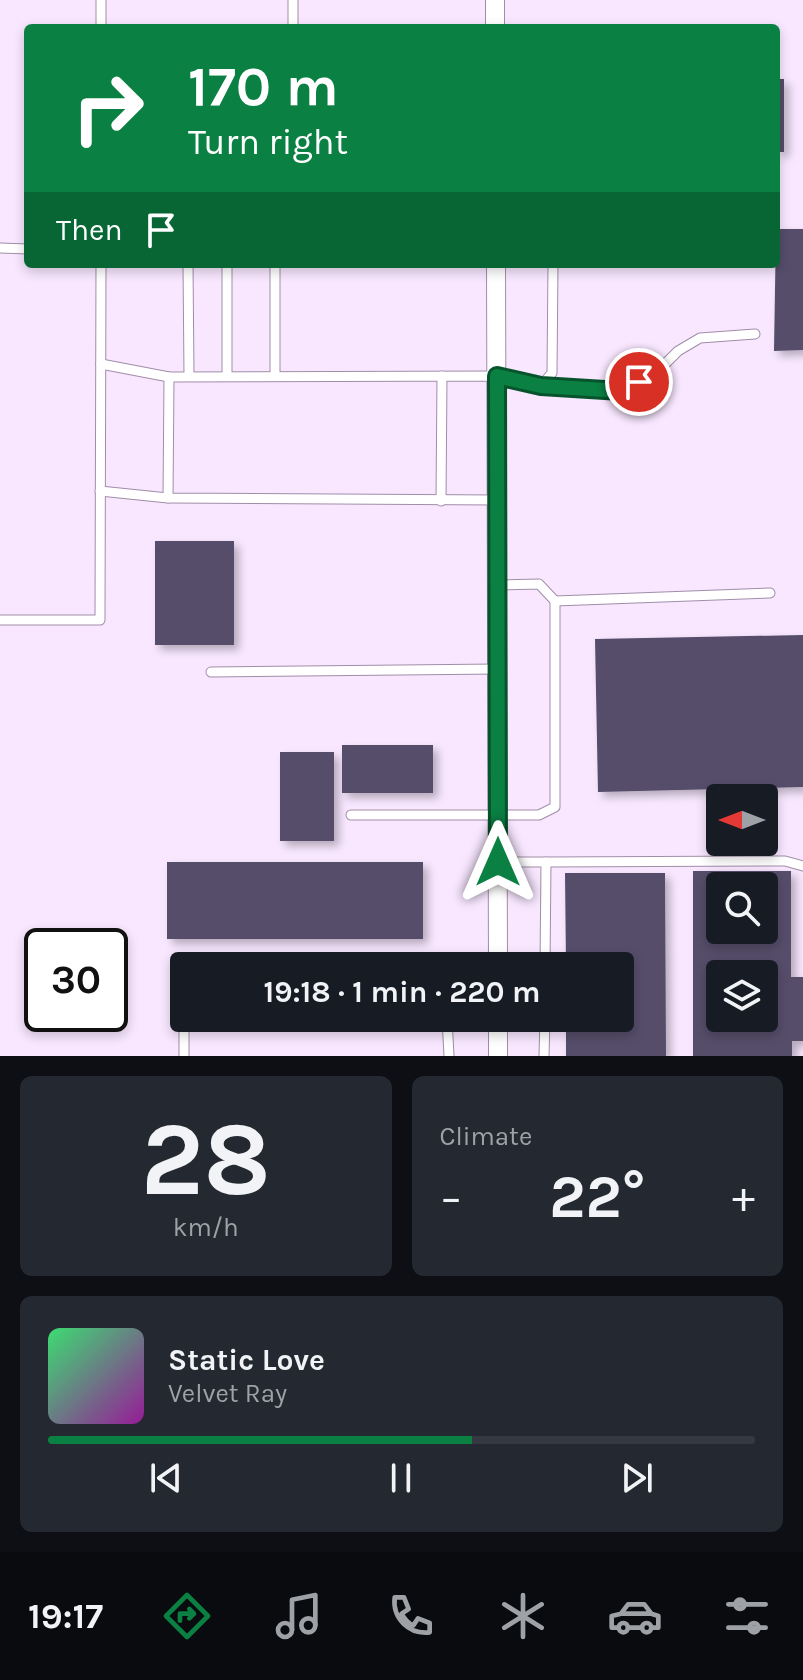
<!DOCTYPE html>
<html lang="en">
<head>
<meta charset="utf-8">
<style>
	body { margin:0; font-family:Karla,sans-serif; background:#242831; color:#f1f3f6; height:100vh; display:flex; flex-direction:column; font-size:30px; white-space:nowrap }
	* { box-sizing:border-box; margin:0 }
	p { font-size:26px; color:#9ea1a6 }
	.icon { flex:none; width:44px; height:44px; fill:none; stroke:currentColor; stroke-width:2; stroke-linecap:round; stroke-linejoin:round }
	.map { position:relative; height:1056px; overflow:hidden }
	.panel { display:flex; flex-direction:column; gap:20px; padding:20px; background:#0d0f14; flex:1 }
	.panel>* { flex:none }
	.banner { position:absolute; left:24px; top:24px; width:756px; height:244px; border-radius:8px; box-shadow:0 4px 12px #0003; background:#0b8043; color:#fff; overflow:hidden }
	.needle { width:52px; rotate:270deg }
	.fabs { position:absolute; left:706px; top:784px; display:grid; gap:16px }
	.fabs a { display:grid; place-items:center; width:72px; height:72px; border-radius:8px; background:#171b24; box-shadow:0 4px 12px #0003; font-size:40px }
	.speed { position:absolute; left:24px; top:928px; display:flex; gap:16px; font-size:40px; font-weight:700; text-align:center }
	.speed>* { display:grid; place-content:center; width:104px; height:104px; border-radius:50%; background:#171b24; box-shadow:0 4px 12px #0003; line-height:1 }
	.speed .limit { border:4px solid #111; border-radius:12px; background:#fff; color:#111 }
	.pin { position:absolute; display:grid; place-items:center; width:68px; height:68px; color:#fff; margin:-34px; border:4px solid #fff; border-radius:50%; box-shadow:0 2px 8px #0007 }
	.me { position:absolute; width:88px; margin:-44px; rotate:0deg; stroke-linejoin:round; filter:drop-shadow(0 0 6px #0008) }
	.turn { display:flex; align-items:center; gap:28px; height:168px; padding:0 32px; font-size:36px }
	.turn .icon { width:104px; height:104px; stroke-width:2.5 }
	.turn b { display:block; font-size:56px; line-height:68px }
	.then { display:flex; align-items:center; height:76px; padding:0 32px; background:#0003; gap:16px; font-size:30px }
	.big { font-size:60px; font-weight:700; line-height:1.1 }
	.panel .tile { flex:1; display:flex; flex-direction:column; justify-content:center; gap:12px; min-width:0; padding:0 28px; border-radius:12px; background:#242831 }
	.panel .dial { align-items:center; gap:0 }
	.dial b { font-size:104px; line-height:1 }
	.song { display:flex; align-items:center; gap:24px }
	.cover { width:96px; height:96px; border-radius:12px; background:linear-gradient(135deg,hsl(140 70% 55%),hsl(300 70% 35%)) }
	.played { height:8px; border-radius:4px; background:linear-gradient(90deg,#0b8043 60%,#363941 60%) }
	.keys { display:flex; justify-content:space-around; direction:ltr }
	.heat { display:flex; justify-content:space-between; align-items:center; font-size:44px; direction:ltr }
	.panel .tiles { flex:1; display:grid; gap:20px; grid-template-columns:1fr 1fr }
	.tile:last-child { grid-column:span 2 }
	.trip { position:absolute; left:170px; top:952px; width:464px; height:80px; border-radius:8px; background:#171b24; box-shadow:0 4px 12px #0003; font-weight:700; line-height:80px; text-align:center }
	.dock { display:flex; height:128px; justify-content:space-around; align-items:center; background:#090b0e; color:#9ea1a6 }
	.dock .icon { width:56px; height:56px }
	.dock .selected { color:#0b8043 }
	.dock b { font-size:36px; color:#f1f3f6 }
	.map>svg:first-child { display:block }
	.building { fill:#544e6a; fill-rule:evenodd; filter:url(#shadow) }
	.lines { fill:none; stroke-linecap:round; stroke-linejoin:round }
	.lane-casing { stroke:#a18da8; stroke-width:11 }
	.street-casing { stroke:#a18da8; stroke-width:20 }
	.lane { stroke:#fff; stroke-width:9 }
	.street { stroke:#fff; stroke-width:18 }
	.route-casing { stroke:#07532c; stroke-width:20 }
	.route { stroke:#0b8043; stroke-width:14 }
</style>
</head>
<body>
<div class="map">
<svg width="803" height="1056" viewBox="0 0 803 1056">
	<defs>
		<filter id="shadow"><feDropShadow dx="5" dy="5" stdDeviation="4" flood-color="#0004"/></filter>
	</defs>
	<rect width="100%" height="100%" fill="#f8e7ff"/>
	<g class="building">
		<rect x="776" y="79" width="8" height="73"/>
		<path d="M776,229H803V350L774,351Z"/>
		<rect x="155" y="541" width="79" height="104"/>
		<path d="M803,635V787L598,792L595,639Z"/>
		<rect x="342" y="745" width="91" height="48"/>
		<rect x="280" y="752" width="54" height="89"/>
		<rect x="167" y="862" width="256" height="77"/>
		<path d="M693,871H791V977H803V1041H792V1056H693ZM720,886H764V930H720ZM720,974H764V1018H720Z"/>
		<path d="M565,873H665L666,1056H566V1018H620V966H566Z"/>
	</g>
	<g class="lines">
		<defs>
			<g id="lane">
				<path d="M101,0V28"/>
				<path d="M293,28V0"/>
				<path d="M0,248L28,249"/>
				<path d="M188,264L189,376"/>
				<path d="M227,264V376"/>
				<path d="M275,264V376"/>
				<path d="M101,364L169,377"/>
				<path d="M541,386L621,391L656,373L678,351L700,338L755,334"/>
				<path d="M100,491L168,498"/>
				<path d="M497,500L168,498L169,377L497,376L541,386L552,373L553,264"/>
				<path d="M441,501L442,376"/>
				<path d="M555,601L770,593"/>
				<path d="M0,620H100L101,264"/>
				<path d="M211,672L497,669"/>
				<path d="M351,815H539L555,807V601L539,584L497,585"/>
				<path d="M498,862H546L545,966"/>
				<path d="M546,862L785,861L803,866"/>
				<path d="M447,1018L449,1056"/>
				<path d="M184,1056V1018"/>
				<path d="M544,1056L545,1018"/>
			</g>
			<g id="street">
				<path d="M495,0V28"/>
				<path d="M496,264L498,966"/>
				<path d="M498,1018V1056"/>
			</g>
		</defs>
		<use href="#lane" class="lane-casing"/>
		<use href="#street" class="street-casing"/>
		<use href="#lane" class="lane"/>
		<use href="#street" class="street"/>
	</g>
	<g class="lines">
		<defs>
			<path id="route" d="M498,862L497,376L541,386L621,391L639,382"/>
		</defs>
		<use href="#route" class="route-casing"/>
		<use href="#route" class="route"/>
	</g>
</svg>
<div class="fabs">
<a><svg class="needle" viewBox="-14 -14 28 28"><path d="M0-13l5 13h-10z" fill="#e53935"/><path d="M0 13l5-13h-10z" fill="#9ea1a6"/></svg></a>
<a><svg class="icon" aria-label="search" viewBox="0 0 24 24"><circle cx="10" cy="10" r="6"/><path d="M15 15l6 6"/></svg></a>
<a><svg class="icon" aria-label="layers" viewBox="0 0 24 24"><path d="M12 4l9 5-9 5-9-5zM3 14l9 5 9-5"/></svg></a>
</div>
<div class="speed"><div class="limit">30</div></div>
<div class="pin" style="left:639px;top:382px;background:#d93025"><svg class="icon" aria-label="arrive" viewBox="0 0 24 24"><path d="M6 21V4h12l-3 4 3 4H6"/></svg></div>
<svg class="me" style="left:498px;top:862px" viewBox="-20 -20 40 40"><path d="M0-17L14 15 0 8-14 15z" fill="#0b8043" stroke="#fff" stroke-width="4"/></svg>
<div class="trip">19:18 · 1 min · 220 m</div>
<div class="banner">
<div class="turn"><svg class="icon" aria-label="right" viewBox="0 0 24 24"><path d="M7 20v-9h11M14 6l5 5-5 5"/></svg><div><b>170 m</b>Turn right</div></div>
<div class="then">Then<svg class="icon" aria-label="arrive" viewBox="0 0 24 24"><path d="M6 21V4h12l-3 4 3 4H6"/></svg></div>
</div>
</div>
<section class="panel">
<div class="tiles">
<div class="tile dial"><b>28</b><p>km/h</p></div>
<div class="tile"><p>Climate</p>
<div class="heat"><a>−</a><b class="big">22°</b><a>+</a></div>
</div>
<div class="tile">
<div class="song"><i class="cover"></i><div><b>Static Love</b><p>Velvet Ray</p></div></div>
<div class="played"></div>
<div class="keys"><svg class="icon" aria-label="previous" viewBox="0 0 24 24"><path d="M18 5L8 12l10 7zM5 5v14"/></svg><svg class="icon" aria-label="pause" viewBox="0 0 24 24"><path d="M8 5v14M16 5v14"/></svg><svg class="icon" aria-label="next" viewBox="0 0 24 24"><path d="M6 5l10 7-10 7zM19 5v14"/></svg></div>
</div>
</div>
</section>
<nav class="dock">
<b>19:17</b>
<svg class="icon selected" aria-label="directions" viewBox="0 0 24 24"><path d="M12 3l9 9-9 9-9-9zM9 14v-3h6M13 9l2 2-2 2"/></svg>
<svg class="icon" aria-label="music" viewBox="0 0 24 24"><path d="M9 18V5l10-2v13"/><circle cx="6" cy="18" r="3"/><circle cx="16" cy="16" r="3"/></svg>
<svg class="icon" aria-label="phone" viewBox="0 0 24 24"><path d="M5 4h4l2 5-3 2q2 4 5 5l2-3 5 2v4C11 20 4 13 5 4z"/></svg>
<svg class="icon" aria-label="climate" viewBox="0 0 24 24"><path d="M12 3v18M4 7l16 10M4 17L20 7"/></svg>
<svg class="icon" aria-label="car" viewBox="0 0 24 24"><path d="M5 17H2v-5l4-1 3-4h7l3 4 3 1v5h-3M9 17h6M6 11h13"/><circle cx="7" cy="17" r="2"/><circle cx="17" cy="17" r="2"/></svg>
<svg class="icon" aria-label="filters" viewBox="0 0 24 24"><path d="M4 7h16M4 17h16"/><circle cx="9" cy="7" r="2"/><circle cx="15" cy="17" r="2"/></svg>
</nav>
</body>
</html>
